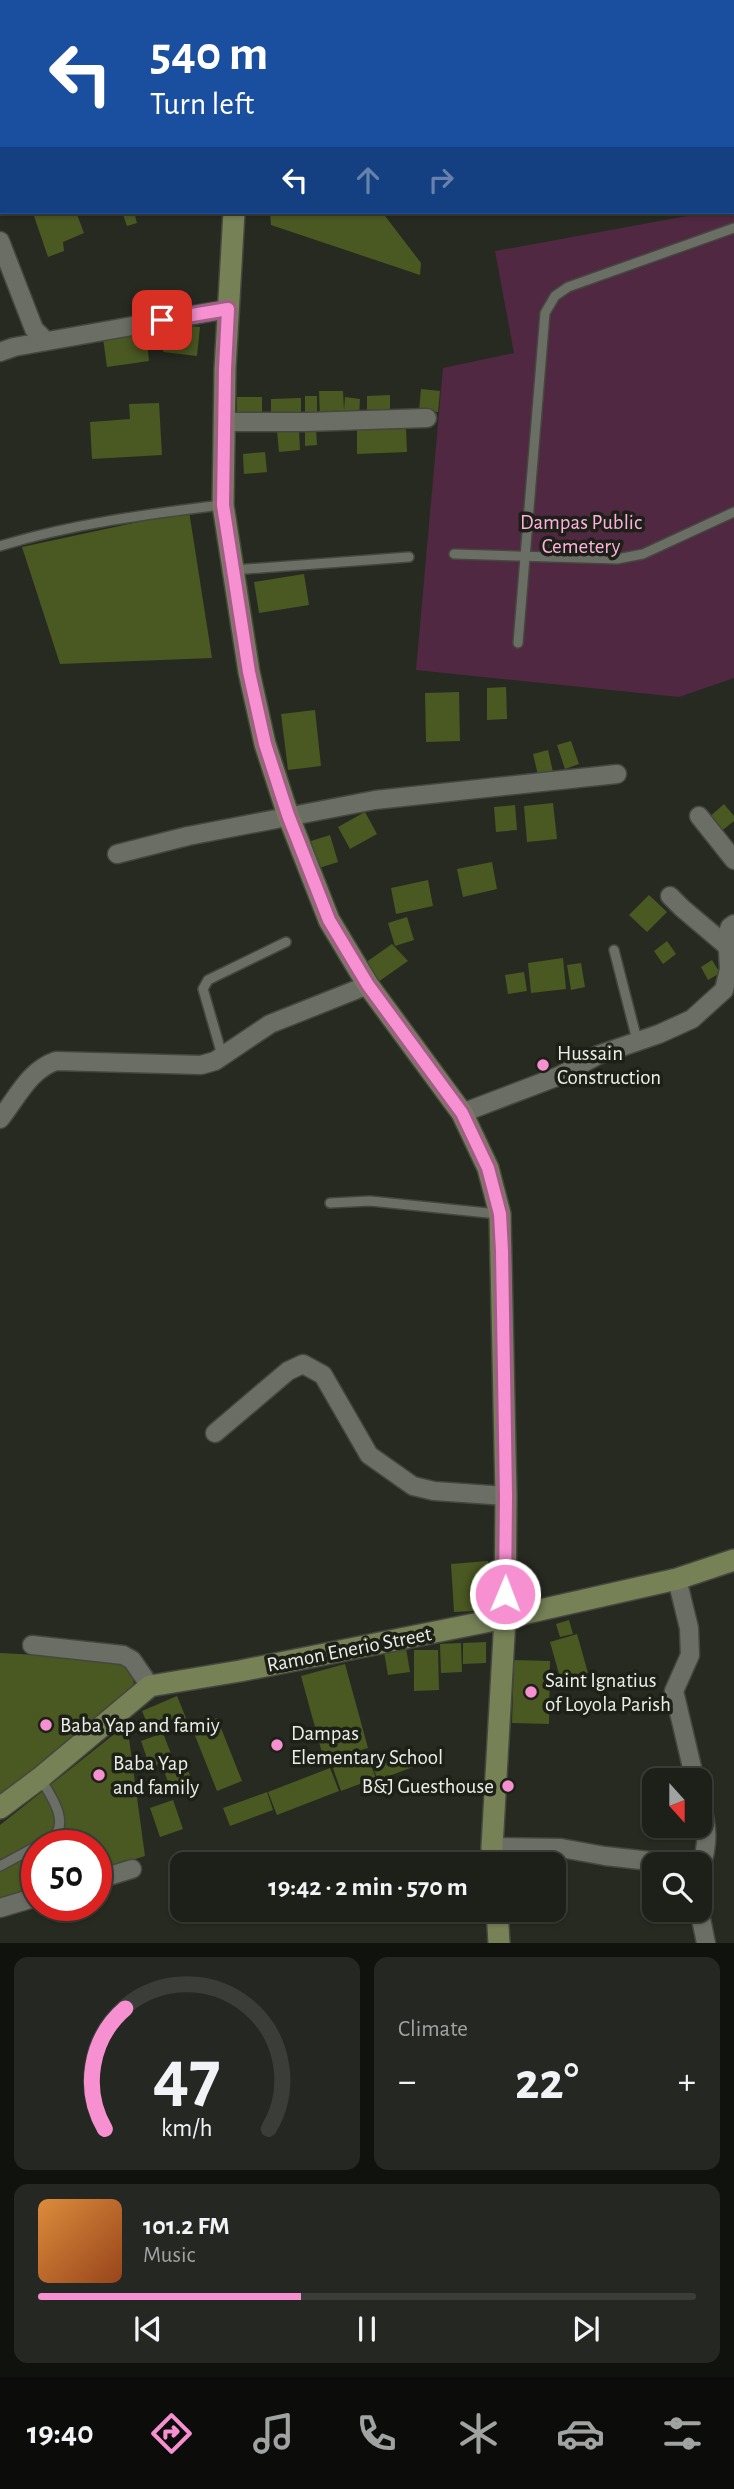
<!DOCTYPE html>
<html lang="en">
<head>
<meta charset="utf-8">
<style>
	body { margin:0; font-family:"Alegreya Sans",sans-serif; background:#252822; color:#f1f3f6; height:100vh; display:flex; flex-direction:column; font-size:26px; white-space:nowrap }
	* { box-sizing:border-box; margin:0 }
	p { font-size:23px; color:#a0a3a2 }
	.icon { flex:none; width:38px; height:38px; fill:none; stroke:currentColor; stroke-width:2; stroke-linecap:round; stroke-linejoin:round }
	.map { position:relative; height:1943px; overflow:hidden }
	.sheet { display:flex; flex-direction:column; gap:14px; padding:14px; background:#10120e; flex:1 }
	.sheet>* { flex:none }
	.banner { position:absolute; left:0px; top:0px; width:735px; height:214px; box-shadow:0 2px 5px #0004,0 0 0 2px #3b3e38; background:#1a4fa0; color:#fff; overflow:hidden }
	.needle { width:46px; rotate:159deg }
	.controls { position:absolute; left:642px; top:1768px; display:grid; gap:14px }
	.controls a { display:grid; place-items:center; width:70px; height:70px; border-radius:14px; background:#1d2019; box-shadow:0 2px 5px #0004,0 0 0 2px #3b3e38; font-size:35px }
	.speed { position:absolute; left:21px; top:1830px; display:flex; gap:14px; font-size:35px; font-weight:700; text-align:center }
	.speed>* { display:grid; place-content:center; width:91px; height:91px; border-radius:50%; background:#1d2019; box-shadow:0 2px 5px #0004,0 0 0 2px #3b3e38; line-height:1 }
	.speed .limit { border:10px solid #d22; background:#fff; color:#111 }
	.pin { position:absolute; display:grid; place-items:center; width:60px; height:60px; color:#fff; margin:-30px; border-radius:14px; box-shadow:0 4px 10px #0006 }
	.me { position:absolute; width:77px; margin:-38px; rotate:1deg; stroke-linejoin:round; filter:drop-shadow(0 0 5px #0008) }
	.turn { display:flex; align-items:center; gap:24px; height:147px; padding:0 35px; font-size:32px }
	.turn .icon { width:91px; height:91px; stroke-width:2.5 }
	.turn b { display:block; font-size:49px; line-height:60px }
	.lanes { display:flex; align-items:center; height:66px; padding:0 35px; background:#0003; justify-content:center; gap:35px; direction:ltr }
	.lanes .off { opacity:.35 }
	.big { font-size:52px; font-weight:600; line-height:1.1 }
	.sheet .card { flex:1; display:flex; flex-direction:column; justify-content:center; gap:10px; min-width:0; padding:0 24px; border-radius:14px; background:#252822 }
	.sheet .dial { align-items:center; gap:0 }
	.dial svg { height:182px; overflow:visible; fill:none; stroke:#3b3e38; stroke-width:7; stroke-linecap:round; text-anchor:middle }
	.dial text { fill:#f1f3f6; stroke:none }
	.song { display:flex; align-items:center; gap:21px }
	.cover { width:84px; height:84px; border-radius:10px; background:linear-gradient(135deg,hsl(30 70% 55%),hsl(20 70% 35%)) }
	.played { height:7px; border-radius:4px; background:linear-gradient(90deg,#f690d0 40%,#3b3e38 40%) }
	.keys { display:flex; justify-content:space-around; direction:ltr }
	.heat { display:flex; justify-content:space-between; align-items:center; font-size:38px; direction:ltr }
	.sheet .tiles { flex:1; display:grid; gap:14px; grid-template-columns:1fr 1fr }
	.card:last-child { grid-column:span 2 }
	.trip { position:absolute; left:170px; top:1852px; width:396px; height:70px; border-radius:14px; background:#1d2019; box-shadow:0 2px 5px #0004,0 0 0 2px #3b3e38; font-weight:600; line-height:70px; text-align:center }
	.menu { display:flex; height:112px; justify-content:space-around; align-items:center; background:#0c0d0a; color:#a0a3a2 }
	.menu .icon { width:49px; height:49px }
	.menu .active { color:#f690d0 }
	.menu b { font-size:32px; color:#f1f3f6 }
	.map>svg:first-child { display:block }
	.green { fill:#502841 }
	.building { fill:#4a5822 }
	.lines { fill:none; stroke-linecap:round; stroke-linejoin:round }
	.lane-casing { stroke:#45473f; stroke-width:12 }
	.street-casing { stroke:#45473f; stroke-width:21 }
	.secondary-casing { stroke:#45473f; stroke-width:24 }
	.lane { stroke:#6b6e64; stroke-width:9 }
	.street { stroke:#6b6e64; stroke-width:18 }
	.secondary { stroke:#768156; stroke-width:21 }
	.route-casing { stroke:#a05e87; stroke-width:18 }
	.route { stroke:#f690d0; stroke-width:12 }
	.poi-dot { fill:#f690d0; stroke:#1d2017; stroke-width:2.5 }
	.labels { text-anchor:middle; stroke-width:7; stroke-linejoin:round; paint-order:stroke }
	.park-label { font-size:21px; fill:#ffb0e0; stroke:#1d2017 }
	.poi-label { font-size:21px; fill:#ebede7; stroke:#1d2017; text-anchor:start }
	.street-label { font-size:21px; fill:#ebede7; stroke:#1d2017 }
</style>
</head>
<body>
<div class="map">
<svg width="734" height="1943" viewBox="0 0 734 1943">
	<rect width="100%" height="100%" fill="#272a21"/>
	<path class="green" d="M734,154V678L679,697L416,670L443,368L514,353L495,251L687,216L688,212H733Z"/>
	<g class="building">
		<path d="M52,212H76L84,233L63,242L64,251L48,257L34,216Z"/>
		<path d="M122,212H134L137,223L127,226Z"/>
		<path d="M270,212H382L421,263L420,275L271,225Z"/>
		<path d="M166,324L200,327L197,356L163,352Z"/>
		<path d="M146,332L149,361L107,367L103,338Z"/>
		<path d="M421,389L440,391L438,412L419,411Z"/>
		<path d="M319,391H343L344,410L345,397L360,399L359,417L320,419Z"/>
		<path d="M390,395V412L367,413V396Z"/>
		<path d="M305,396H317V414L305,415Z"/>
		<path d="M237,397H262V417L237,418Z"/>
		<path d="M301,398V417L271,418V399Z"/>
		<path d="M159,403L162,455L92,459L90,422L130,419L129,404Z"/>
		<path d="M299,429L300,450L279,452L277,431Z"/>
		<path d="M316,429L317,445L305,446V430Z"/>
		<path d="M406,429L407,452L357,454V430Z"/>
		<path d="M265,452L267,472L244,474L243,454Z"/>
		<path d="M189,511L212,658L60,664L22,547Z"/>
		<path d="M304,574L309,605L259,613L254,582Z"/>
		<path d="M506,687L507,719L487,720V688Z"/>
		<path d="M459,692L460,741L426,742L425,693Z"/>
		<path d="M315,710L321,766L288,770L281,714Z"/>
		<path d="M571,741L579,764L565,769L557,745Z"/>
		<path d="M548,750L553,772L538,775L533,754Z"/>
		<path d="M553,803L557,839L527,842L524,806Z"/>
		<path d="M724,804L734,816V821L719,833L707,819Z"/>
		<path d="M515,805L517,830L496,832L494,807Z"/>
		<path d="M365,812L377,834L350,849L338,827Z"/>
		<path d="M330,835L338,862L319,868L311,841Z"/>
		<path d="M492,862L497,889L463,897L457,869Z"/>
		<path d="M428,880L433,906L396,914L391,888Z"/>
		<path d="M649,895L667,912L647,932L629,915Z"/>
		<path d="M407,917L414,940L395,946L388,923Z"/>
		<path d="M667,941L676,954L663,964L654,951Z"/>
		<path d="M392,944L408,961L378,982L365,963Z"/>
		<path d="M563,958L566,989L531,993L528,963Z"/>
		<path d="M712,960L720,973L708,980L701,967Z"/>
		<path d="M581,963L585,987L571,990L567,965Z"/>
		<path d="M524,972L527,991L508,994L505,975Z"/>
		<path d="M488,1561L491,1610L454,1612L451,1564Z"/>
		<path d="M569,1620L573,1634L560,1637L556,1624Z"/>
		<path d="M577,1634L588,1673L561,1681L550,1642Z"/>
		<path d="M486,1642V1663L463,1664V1643Z"/>
		<path d="M461,1643L462,1672L441,1673L440,1644Z"/>
		<path d="M406,1648L410,1672L388,1675L384,1652Z"/>
		<path d="M414,1650H438L439,1690L414,1691Z"/>
		<path d="M0,1653L132,1660L134,1688L52,1762L0,1797Z"/>
		<path d="M514,1660L550,1661L549,1724L512,1723Z"/>
		<path d="M345,1664L368,1748L324,1760L301,1676Z"/>
		<path d="M177,1696L186,1718L151,1733L142,1711Z"/>
		<path d="M217,1718L242,1781L217,1791L192,1728Z"/>
		<path d="M127,1724L145,1856L96,1871V1846H37V1889L0,1900V1825Z"/>
		<path d="M163,1733L173,1759L150,1767L141,1741Z"/>
		<path d="M409,1749L416,1766L378,1780L371,1763Z"/>
		<path d="M367,1756L376,1778L341,1791L333,1768Z"/>
		<path d="M183,1758L195,1788L174,1797L162,1766Z"/>
		<path d="M330,1768L339,1791L277,1815L268,1792Z"/>
		<path d="M267,1792L273,1810L230,1826L223,1808Z"/>
		<path d="M173,1800L183,1829L160,1837L150,1808Z"/>
	</g>
	<g class="lines">
		<defs>
			<g id="lane">
				<path d="M0,546C72,524 147,514 222,505"/>
				<path d="M454,554L617,559L643,554L734,512"/>
				<path d="M233,570L409,557"/>
				<path d="M518,643L545,313L555,296L568,287L734,228"/>
				<path d="M614,950L637,1040"/>
				<path d="M222,1055L203,989L208,980L286,942"/>
				<path d="M330,1203L370,1201L498,1214"/>
				<path d="M37,1846C42,1844 48,1842 52,1838C71,1823 50,1794 40,1778"/>
				<path d="M0,1866L37,1846"/>
			</g>
			<g id="street">
				<path d="M0,241L34,329L46,341"/>
				<path d="M0,352L14,347L228,309"/>
				<path d="M224,422H307L427,418"/>
				<path d="M699,816L734,860"/>
				<path d="M117,854L188,836L375,800L617,774"/>
				<path d="M670,896L682,908L728,947"/>
				<path d="M462,1113L559,1076L598,1055L659,1034L692,1019L724,990L729,969L727,935L730,927L734,924"/>
				<path d="M0,1119C17,1098 29,1070 56,1061L201,1065L215,1061L270,1024L368,985"/>
				<path d="M215,1433L288,1371L303,1364L323,1375L369,1455L413,1486L434,1491L506,1496"/>
				<path d="M677,1579L689,1628L690,1655L674,1691L695,1780"/>
				<path d="M32,1645L123,1655L132,1660L150,1686"/>
				<path d="M700,1799C708,1829 709,1842 700,1871"/>
				<path d="M492,1847L561,1848L605,1856L677,1864"/>
				<path d="M96,1880L132,1869"/>
				<path d="M0,1908L37,1897"/>
				<path d="M699,1909L706,1943"/>
			</g>
			<g id="secondary">
				<path d="M247,2V0"/>
				<path d="M234,212L225,369L223,505L249,672L265,744L288,815L329,920L368,985L462,1113L488,1168L500,1214L506,1496L505,1618L492,1847L493,1864"/>
				<path d="M0,1808L40,1778L150,1686L240,1671L505,1618L677,1579L734,1560"/>
				<path d="M497,1909L499,1943"/>
			</g>
		</defs>
		<use href="#lane" class="lane-casing"/>
		<use href="#street" class="street-casing"/>
		<use href="#secondary" class="secondary-casing"/>
		<use href="#lane" class="lane"/>
		<use href="#street" class="street"/>
		<use href="#secondary" class="secondary"/>
	</g>
	<g class="lines">
		<defs>
			<path id="route" d="M162,320L228,309L225,369L223,505L249,672L265,744L288,815L329,920L368,985L462,1113L488,1168L500,1214L502,1251L506,1496L505,1594"/>
		</defs>
		<use href="#route" class="route-casing"/>
		<use href="#route" class="route"/>
	</g>
	<g class="poi-dot">
		<circle cx="543" cy="1065" r="7"/>
		<circle cx="531" cy="1692" r="7"/>
		<circle cx="46" cy="1725" r="7"/>
		<circle cx="277" cy="1745" r="7"/>
		<circle cx="99" cy="1775" r="7"/>
		<circle cx="508" cy="1786" r="7"/>
	</g>
	<g class="labels">
		<g class="park-label">
			<text x="581" y="529">Dampas Public<tspan x="581" dy="24">Cemetery</tspan></text>
		</g>
		<g class="poi-label">
			<text x="557" y="1060">Hussain<tspan x="557" dy="24">Construction</tspan></text>
			<text x="545" y="1687">Saint Ignatius<tspan x="545" dy="24">of Loyola Parish</tspan></text>
			<text x="60" y="1732">Baba Yap and famiy</text>
			<text x="291" y="1740">Dampas<tspan x="291" dy="24">Elementary School</tspan></text>
			<text x="113" y="1770">Baba Yap<tspan x="113" dy="24">and family</tspan></text>
			<text x="494" y="1793" text-anchor="end">B&amp;J Guesthouse</text>
		</g>
		<g class="street-label">
			<text transform="translate(349 1649) rotate(-11)" y="7">Ramon Enerio Street</text>
		</g>
	</g>
</svg>
<div class="controls">
<a><svg class="needle" viewBox="-14 -14 28 28"><path d="M0-13l5 13h-10z" fill="#e53935"/><path d="M0 13l5-13h-10z" fill="#a0a3a2"/></svg></a>
<a><svg class="icon" aria-label="search" viewBox="0 0 24 24"><circle cx="10" cy="10" r="6"/><path d="M15 15l6 6"/></svg></a>
</div>
<div class="speed"><div class="limit">50</div></div>
<div class="pin" style="left:162px;top:320px;background:#d93025"><svg class="icon" aria-label="arrive" viewBox="0 0 24 24"><path d="M6 21V4h12l-3 4 3 4H6"/></svg></div>
<svg class="me" style="left:505px;top:1594px" viewBox="-20 -20 40 40"><circle r="17" fill="#f690d0" stroke="#fff" stroke-width="3"/><path d="M0-11L8 9 0 5-8 9z" fill="#fff"/></svg>
<div class="trip">19:42 · 2 min · 570 m</div>
<div class="banner">
<div class="turn"><svg class="icon" aria-label="left" viewBox="0 0 24 24"><path d="M17 20v-9H6M10 6l-5 5 5 5"/></svg><div><b>540 m</b>Turn left</div></div>
<div class="lanes"><svg class="icon" aria-label="left" viewBox="0 0 24 24"><path d="M17 20v-9H6M10 6l-5 5 5 5"/></svg><svg class="icon off" aria-label="ahead" viewBox="0 0 24 24"><path d="M12 20V5M6 11l6-6 6 6"/></svg><svg class="icon off" aria-label="right" viewBox="0 0 24 24"><path d="M7 20v-9h11M14 6l5 5-5 5"/></svg></div>
</div>
</div>
<section class="sheet">
<div class="tiles">
<div class="card dial"><svg viewBox="0 0 100 80">
<path d="M14 69A42 42 0 1 1 86 69"/>
<path d="M14 69A42 42 0 0 1 23 16" stroke="#f690d0"/>
<text x="50" y="56" font-size="32" font-weight="700">47</text>
<text x="50" y="72" font-size="11">km/h</text>
</svg></div>
<div class="card"><p>Climate</p>
<div class="heat"><a>−</a><b class="big">22°</b><a>+</a></div>
</div>
<div class="card">
<div class="song"><i class="cover"></i><div><b>101.2 FM</b><p>Music</p></div></div>
<div class="played"></div>
<div class="keys"><svg class="icon" aria-label="previous" viewBox="0 0 24 24"><path d="M18 5L8 12l10 7zM5 5v14"/></svg><svg class="icon" aria-label="pause" viewBox="0 0 24 24"><path d="M8 5v14M16 5v14"/></svg><svg class="icon" aria-label="next" viewBox="0 0 24 24"><path d="M6 5l10 7-10 7zM19 5v14"/></svg></div>
</div>
</div>
</section>
<nav class="menu">
<b>19:40</b>
<svg class="icon active" aria-label="directions" viewBox="0 0 24 24"><path d="M12 3l9 9-9 9-9-9zM9 14v-3h6M13 9l2 2-2 2"/></svg>
<svg class="icon" aria-label="music" viewBox="0 0 24 24"><path d="M9 18V5l10-2v13"/><circle cx="6" cy="18" r="3"/><circle cx="16" cy="16" r="3"/></svg>
<svg class="icon" aria-label="phone" viewBox="0 0 24 24"><path d="M5 4h4l2 5-3 2q2 4 5 5l2-3 5 2v4C11 20 4 13 5 4z"/></svg>
<svg class="icon" aria-label="climate" viewBox="0 0 24 24"><path d="M12 3v18M4 7l16 10M4 17L20 7"/></svg>
<svg class="icon" aria-label="car" viewBox="0 0 24 24"><path d="M5 17H2v-5l4-1 3-4h7l3 4 3 1v5h-3M9 17h6M6 11h13"/><circle cx="7" cy="17" r="2"/><circle cx="17" cy="17" r="2"/></svg>
<svg class="icon" aria-label="filters" viewBox="0 0 24 24"><path d="M4 7h16M4 17h16"/><circle cx="9" cy="7" r="2"/><circle cx="15" cy="17" r="2"/></svg>
</nav>
</body>
</html>
